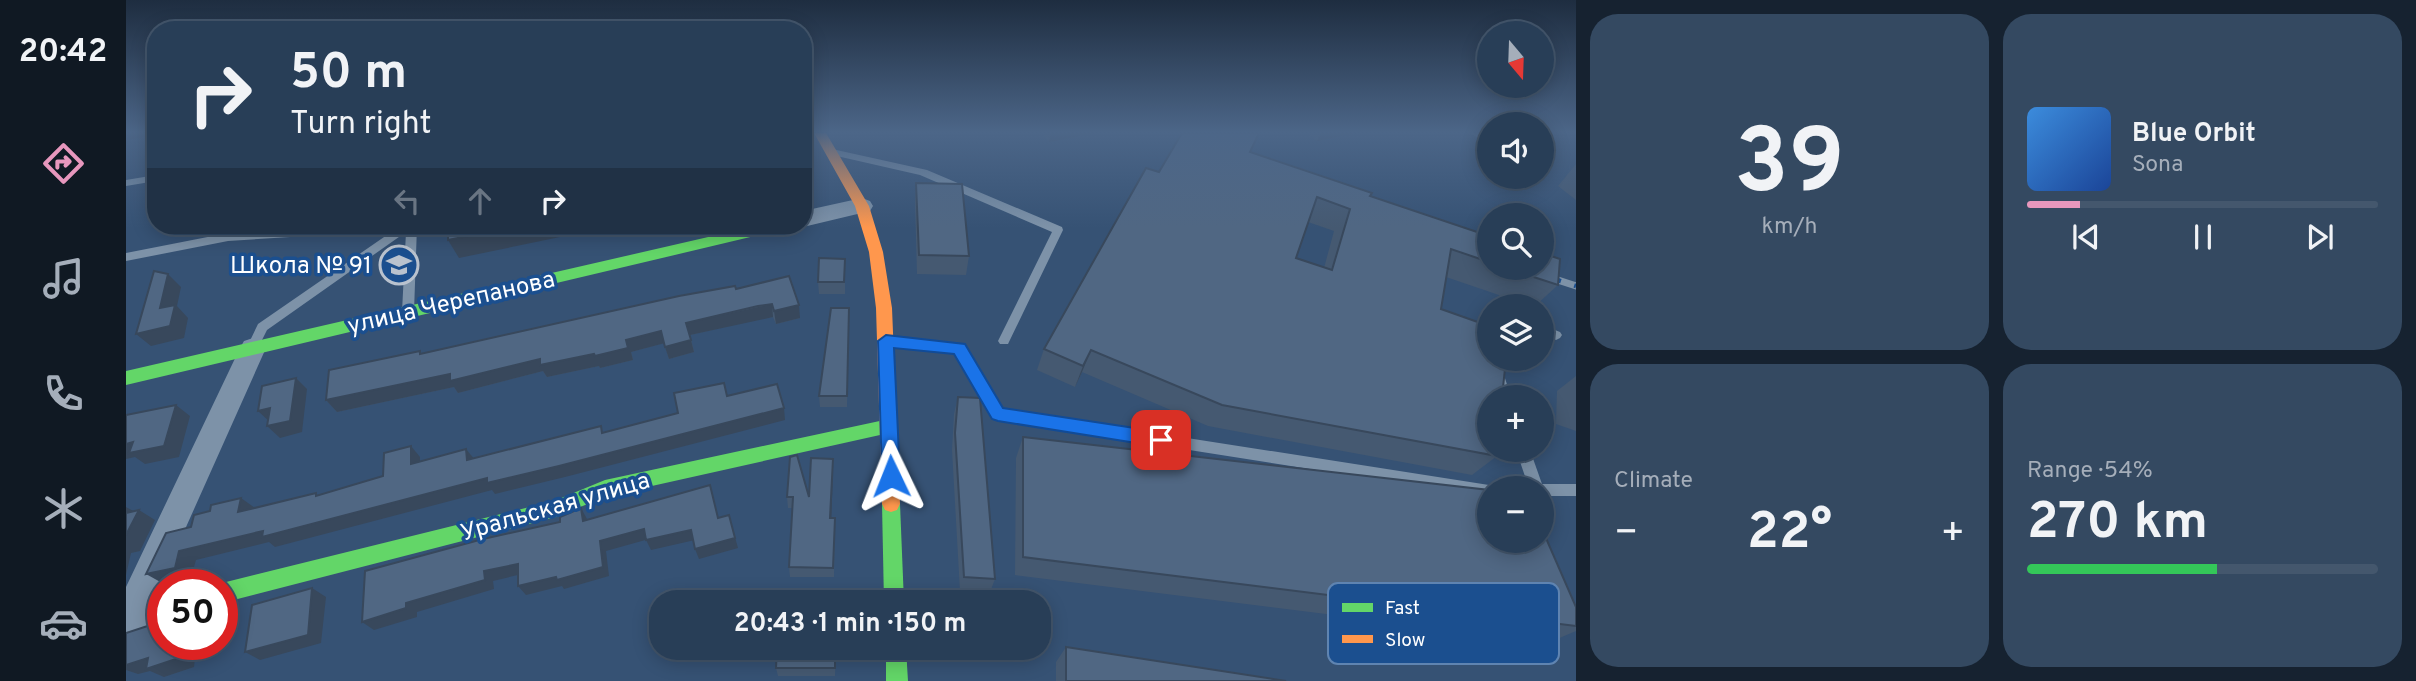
<!DOCTYPE html>
<html lang="en">
<head>
<meta charset="utf-8">
<style>
	body { margin:0; font-family:Overpass,sans-serif; background:#344961; color:#f1f3f6; height:100vh; display:flex; flex-direction:column; font-size:26px; white-space:nowrap }
	* { box-sizing:border-box; margin:0 }
	p { font-size:23px; color:#a5aeba }
	.icon { flex:none; width:38px; height:38px; fill:none; stroke:currentColor; stroke-width:2; stroke-linecap:round; stroke-linejoin:round }
	.map { position:relative; flex:1; overflow:hidden }
	.panel { display:flex; flex-direction:column; gap:14px; padding:14px; background:#162230; width:840px }
	.panel>* { flex:none }
	.hud { position:absolute; left:21px; top:21px; width:665px; height:214px; border-radius:28px; box-shadow:0 4px 18px #0003,0 0 0 2px #44576d; background:#283e57; color:#f1f3f6; overflow:hidden }
	.needle { width:46px; rotate:161deg }
	.fabs { position:absolute; left:1351px; top:21px; display:grid; gap:14px }
	.fabs a { display:grid; place-items:center; width:77px; height:77px; border-radius:50%; background:#283e57; box-shadow:0 4px 18px #0003,0 0 0 2px #44576d; font-size:35px }
	.speed { position:absolute; left:21px; top:569px; display:flex; gap:14px; font-size:35px; font-weight:700; text-align:center }
	.speed>* { display:grid; place-content:center; width:91px; height:91px; border-radius:50%; background:#283e57; box-shadow:0 4px 18px #0003,0 0 0 2px #44576d; line-height:1 }
	.speed .limit { border:10px solid #d22; background:#fff; color:#111 }
	.pin { position:absolute; display:grid; place-items:center; width:60px; height:60px; color:#fff; margin:-30px; border-radius:14px; box-shadow:0 4px 10px #0006 }
	.me { position:absolute; width:77px; margin:-38px; rotate:358deg; stroke-linejoin:round; filter:drop-shadow(0 0 5px #0008) }
	.turn { display:flex; align-items:center; gap:24px; height:147px; padding:0 28px; font-size:32px }
	.turn .icon { width:91px; height:91px; stroke-width:2.5 }
	.turn b { display:block; font-size:49px; line-height:60px }
	.lanes { display:flex; align-items:center; height:66px; padding:0 28px; background:#0003; justify-content:center; gap:35px; direction:ltr }
	.lanes .off { opacity:.35 }
	.big { font-size:52px; font-weight:700; line-height:1.1 }
	.panel .tile { flex:1; display:flex; flex-direction:column; justify-content:center; gap:10px; min-width:0; padding:0 24px; border-radius:28px; background:#344961 }
	.panel .dial { align-items:center; gap:0 }
	.dial b { font-size:91px; line-height:1 }
	.song { display:flex; align-items:center; gap:21px }
	.cover { width:84px; height:84px; border-radius:10px; background:linear-gradient(135deg,hsl(210 70% 55%),hsl(220 70% 35%)) }
	.played { height:7px; border-radius:4px; background:linear-gradient(90deg,#e797bd 15%,#44576d 15%) }
	.keys { display:flex; justify-content:space-around; direction:ltr }
	.heat { display:flex; justify-content:space-between; align-items:center; font-size:38px; direction:ltr }
	.charge { height:10px; border-radius:5px; background:linear-gradient(90deg,#34c759 54%,#44576d 0) }
	.panel .tiles { flex:1; display:grid; gap:14px; grid-template-columns:repeat(2,1fr) }
	.trip { position:absolute; left:523px; top:590px; width:402px; height:70px; border-radius:28px; background:#283e57; box-shadow:0 4px 18px #0003,0 0 0 2px #44576d; font-weight:700; line-height:70px; text-align:center }
	main { display:flex; flex:1; min-height:0 }
	.tabs { display:flex; flex-direction:column; width:126px; justify-content:space-around; align-items:center; background:#101923; color:#a5aeba }
	.tabs .icon { width:49px; height:49px }
	.tabs .active { color:#e797bd }
	.tabs b { font-size:32px; color:#f1f3f6 }
	.map>svg:first-child { display:block }
	.lines { fill:none; stroke-linecap:round; stroke-linejoin:round }
	.lane { fill:#7d92a8; fill-rule:evenodd }
	.street { fill:#7d92a8; fill-rule:evenodd }
	.fast { fill:#63d668; fill-rule:evenodd }
	.slow { fill:#ff974d; fill-rule:evenodd }
	.rail-casing { stroke:#7e92a7; stroke-width:7 }
	.rail { stroke:#1b4f8f; stroke-width:4.5; stroke-dasharray:14; stroke-linecap:butt }
	.wall { fill:#455971; fill-rule:evenodd }
	.shaded-wall { fill:#38485c }
	.building { fill:#506783; stroke:#38485c; stroke-width:2; fill-rule:evenodd }
	.route { fill:#1a73e8; stroke:#114b97; stroke-width:2 }
	.labels { text-anchor:middle; stroke-width:7; stroke-linejoin:round; paint-order:stroke }
	.poi-label { font-size:24px; fill:#fff; stroke:#1b4f8f; text-anchor:end }
	.street-label { font-size:24px; fill:#fff; stroke:#1b4f8f }
	.key { fill:#1b4f8f; stroke:#5f84b1; stroke-width:2 }
	.key-label { font-size:19px; fill:#fff }
</style>
</head>
<body>
<main>
<nav class="tabs">
<b>20:42</b>
<svg class="icon active" aria-label="directions" viewBox="0 0 24 24"><path d="M12 3l9 9-9 9-9-9zM9 14v-3h6M13 9l2 2-2 2"/></svg>
<svg class="icon" aria-label="music" viewBox="0 0 24 24"><path d="M9 18V5l10-2v13"/><circle cx="6" cy="18" r="3"/><circle cx="16" cy="16" r="3"/></svg>
<svg class="icon" aria-label="phone" viewBox="0 0 24 24"><path d="M5 4h4l2 5-3 2q2 4 5 5l2-3 5 2v4C11 20 4 13 5 4z"/></svg>
<svg class="icon" aria-label="climate" viewBox="0 0 24 24"><path d="M12 3v18M4 7l16 10M4 17L20 7"/></svg>
<svg class="icon" aria-label="car" viewBox="0 0 24 24"><path d="M5 17H2v-5l4-1 3-4h7l3 4 3 1v5h-3M9 17h6M6 11h13"/><circle cx="7" cy="17" r="2"/><circle cx="17" cy="17" r="2"/></svg>
</nav>
<div class="map">
<svg width="1450" height="681" viewBox="0 0 1450 681">
	<rect width="100%" height="100%" fill="#365274"/>
	<g class="lines">
		<g class="lane">
			<path d="M1344,133H1356L1358,135L1353,138Z"/>
			<path d="M706,149L801,170L936,227L937,230L882,344H874L872,341L926,232L794,175L702,154V150Z"/>
			<path d="M30,175V181L0,186V180Z"/>
			<path d="M183,226H207L202,230L164,237L102,241L0,261V253L102,233L164,229Z"/>
			<path d="M274,226H291L288,312L286,315L282,317L276,312L280,232L141,330L131,350H123L121,347L132,324Z"/>
			<path d="M1416,325L1434,332L1436,335L1434,338L1430,340L1416,335Z"/>
			<path d="M763,337L837,345L876,409L1363,485L1369,488H1363V497L872,420L867,418L829,353L763,347L759,345L757,342L759,339Z"/>
			<path d="M1365,359H1377V372L1385,397H1373L1365,372Z"/>
			<path d="M1390,450H1404L1416,484H1450V496H1416V488H1403Z"/>
		</g>
		<g class="street">
			<path d="M736,198L744,201L747,206L744,211L677,227L673,226H677V211Z"/>
			<path d="M127,338L136,341L140,348L31,592L37,591V624L14,630L12,636L0,641V587L114,348L118,341Z"/>
		</g>
		<g class="fast">
			<path d="M630,226H657L650,231L0,385V371Z"/>
			<path d="M763,419L769,421L772,426L769,431L763,433L481,496L430,517L96,603V584H93L96,583L428,501L479,480Z"/>
			<path d="M765,496L771,498L774,504L778,602H758L756,504L759,498Z"/>
			<path d="M760,648H780L782,681H760Z"/>
		</g>
		<path class="slow" d="M688,133H700L743,206L757,252L766,308L774,504L771,510L765,512L759,510L756,504L750,308L743,252L729,206Z"/>
		<defs>
			<path id="rail" d="M1395,268L1450,286"/>
		</defs>
		<use href="#rail" class="rail-casing"/>
		<use href="#rail" class="rail"/>
	</g>
	<g class="wall">
		<path d="M916,133H969L923,142Z"/>
		<path d="M1182,133H1230L1191,141Z"/>
		<path d="M1124,152L1244,196L1363,236V268H1416L1432,285L1409,306H1405L1320,277L1315,309L1371,456L1346,475L1082,426L956,372L949,387L911,370L918,349L1033,172ZM1182,222L1208,231L1198,268L1170,258Z"/>
		<path d="M1450,164V200L1432,186Z"/>
		<path d="M790,183L843,256L840,275L791,274L789,202Z"/>
		<path d="M719,259V294H693L692,282Z"/>
		<path d="M610,289L674,318L650,324L647,317L634,319L564,335L568,352L543,359L538,343L505,352L507,360L474,368L473,366L421,377L417,371L332,393L328,387L211,412L200,400L296,353Z"/>
		<path d="M723,308L721,407H694L693,396Z"/>
		<path d="M1450,376V431L1430,424L1431,391Z"/>
		<path d="M832,397L869,579L864,592L834,591L826,450L828,414Z"/>
		<path d="M897,437L1450,607V631L1424,642L889,575L890,458Z"/>
		<path d="M707,470L705,518H709L708,577H664L663,567L666,508H662L661,497H683Z"/>
		<path d="M940,647L1160,681H930V662Z"/>
		<path d="M710,648L709,676H652L650,668Z"/>
	</g>
	<g class="shaded-wall">
		<path d="M0,133H30V135L1,140L0,139Z"/>
		<path d="M925,133H969L923,142Z"/>
		<path d="M1195,133H1230L1191,141Z"/>
		<path d="M391,226H462L463,231L333,258L322,240Z"/>
		<path d="M42,274L55,287L51,306L62,318L58,338L25,346L10,334L34,308Z"/>
		<path d="M646,304L647,317L564,335L560,323Z"/>
		<path d="M673,305L674,318L650,324L648,311Z"/>
		<path d="M535,331L539,343L505,352L507,360L474,368L473,366L421,377L417,371L332,393L328,387L211,412L200,400L324,374L414,359Z"/>
		<path d="M565,340L568,352L543,359L539,347Z"/>
		<path d="M965,350L956,372L949,387L957,366Z"/>
		<path d="M170,378L181,389L176,432L154,438L141,426Z"/>
		<path d="M50,405L64,416L53,457L19,464L9,457L0,459V444Z"/>
		<path d="M144,408L145,423L132,411Z"/>
		<path d="M658,408L659,420L439,477L369,494L366,490L149,547L143,542L70,560L65,577L38,584L20,574L53,551Z"/>
		<path d="M285,446L294,457V475L285,464Z"/>
		<path d="M340,449L349,460H341Z"/>
		<path d="M707,459V470L705,528L704,518Z"/>
		<path d="M115,498L129,508L112,512Z"/>
		<path d="M0,507L11,513L13,510L29,520L14,551L5,553L0,575Z"/>
		<path d="M455,508L461,519L463,531L457,521Z"/>
		<path d="M603,515L612,548L573,559L569,549Z"/>
		<path d="M518,529L523,539L480,551L483,576L438,589L436,586L400,595L392,586L474,541Z"/>
		<path d="M565,530L569,540L525,550L520,540Z"/>
		<path d="M392,564L400,573L367,581L368,589L291,612V617L248,630L236,622L358,571Z"/>
		<path d="M186,588L200,597L195,643L134,660L119,652Z"/>
		<path d="M53,644H78V646L70,648L68,667L38,677L24,671L12,674L0,670V665L22,658Z"/>
	</g>
	<g class="building">
		<path d="M1056,133H1133L1124,152L1246,193L1244,196L1363,236V262L1325,249L1315,309L1363,326V359H1380L1376,397H1363V450H1372L1371,456L1096,405L965,350L957,366L918,349L1020,168L1033,172ZM1191,197L1224,209L1206,270L1170,258Z"/>
		<path d="M790,183L836,184L843,256L793,255Z"/>
		<path d="M322,226H391L322,240Z"/>
		<path d="M1416,253L1434,259L1432,285L1380,268H1416Z"/>
		<path d="M693,258L719,259L718,282H692Z"/>
		<path d="M28,271L42,274L34,308L49,305L44,326L10,334Z"/>
		<path d="M663,276L673,305L648,311L646,304L632,306L560,323L565,340L539,347L535,331L500,340L502,348L469,356L468,354L414,365V359L324,381V374L200,400L203,370L294,351V354L553,296L609,286L610,289Z"/>
		<path d="M705,308H723L721,396H693Z"/>
		<path d="M170,378L164,421L141,426L144,408L132,411L136,386Z"/>
		<path d="M598,383L601,396L651,384L658,408L433,466L361,483V478L136,537L137,531L53,551L49,568L20,574L40,533L65,527L68,515L84,511L85,505L115,498L112,512L190,493V496L257,476L258,453L285,446V464L340,449L341,460L475,426L476,433L552,413L548,393Z"/>
		<path d="M832,397L854,398L869,579L838,577L829,433Z"/>
		<path d="M50,405L38,446L3,453L7,442L0,444V415Z"/>
		<path d="M897,437L1363,490V541H1416V529L1450,607V626L897,557Z"/>
		<path d="M671,455L683,497L685,458L707,459L704,518H709L707,568L663,567L667,497H661L664,457Z"/>
		<path d="M584,485L592,518L603,515L609,538L569,549L565,530L520,540L518,529L474,541L477,567L431,580L430,577L392,586V564L358,571L359,580L280,603V608L236,622L239,571L357,539L434,522V517L455,508L457,521Z"/>
		<path d="M13,510L0,535V513Z"/>
		<path d="M186,588L182,635L119,652L126,605Z"/>
		<path d="M37,621V644H53L50,659L20,669L22,658L0,665V633Z"/>
		<path d="M940,647L1160,681H940Z"/>
		<path d="M651,648H709V668H650Z"/>
	</g>
	<linearGradient id="sky" x2="0" y2="1"><stop stop-color="#1e2d40"/><stop offset="0.58" stop-color="#4c6688"/><stop offset="1" stop-color="#4c6688" stop-opacity="0"/></linearGradient>
	<rect width="1450" height="228" fill="url(#sky)"/>
	<path class="route" d="M760,335L839,344L877,408L1035,432L1041,434L1044,440L1041,445L1035,447L872,421L866,419L828,354L768,348L774,476L771,482L765,484L759,482L756,476L752,341Z"/>
	<defs>
		<symbol id="school-ring" viewBox="-11 -11 22 22"><circle r="9.5" fill="#1b4f8f" stroke="#b9c2ce" stroke-width="1.5"/><path d="M0-5L7-2L0 1L-7-2ZM-4 1L0 2.5L4 1V4Q0 6-4 4Z" fill="#b9c2ce"/></symbol>
	</defs>
	<g fill-rule="evenodd">
		<use href="#school-ring" x="251" y="243" width="44" height="44"/>
	</g>
	<g class="labels">
		<g class="poi-label">
			<text x="246" y="273">Школа № 91</text>
		</g>
		<g class="street-label">
			<text transform="translate(325 302) rotate(-13)" y="8">улица Черепанова</text>
			<text transform="translate(429 506) rotate(-16)" y="8">Уральская улица</text>
		</g>
	</g>
	<rect x="1202" y="583" width="231" height="81" rx="10" class="key"/>
	<rect x="1216" y="603" width="31" height="9" fill="#63d668"/>
	<rect x="1216" y="635" width="31" height="8" fill="#ff974d"/>
	<g class="key-label">
		<text x="1259" y="614">Fast</text>
		<text x="1259" y="646">Slow</text>
	</g>
</svg>
<div class="fabs">
<a><svg class="needle" viewBox="-14 -14 28 28"><path d="M0-13l5 13h-10z" fill="#e53935"/><path d="M0 13l5-13h-10z" fill="#a5aeba"/></svg></a>
<a><svg class="icon" aria-label="sound" viewBox="0 0 24 24"><path d="M4 9h4l5-4v14l-5-4H4zM17 9q2 3 0 6"/></svg></a>
<a><svg class="icon" aria-label="search" viewBox="0 0 24 24"><circle cx="10" cy="10" r="6"/><path d="M15 15l6 6"/></svg></a>
<a><svg class="icon" aria-label="layers" viewBox="0 0 24 24"><path d="M12 4l9 5-9 5-9-5zM3 14l9 5 9-5"/></svg></a>
<a>+</a>
<a>−</a>
</div>
<div class="speed"><div class="limit">50</div></div>
<div class="pin" style="left:1035px;top:440px;background:#d93025"><svg class="icon" aria-label="arrive" viewBox="0 0 24 24"><path d="M6 21V4h12l-3 4 3 4H6"/></svg></div>
<svg class="me" style="left:765px;top:476px" viewBox="-20 -20 40 40"><path d="M0-17L14 15 0 8-14 15z" fill="#1a73e8" stroke="#fff" stroke-width="4"/></svg>
<div class="trip">20:43 · 1 min · 150 m</div>
<div class="hud">
<div class="turn"><svg class="icon" aria-label="right" viewBox="0 0 24 24"><path d="M7 20v-9h11M14 6l5 5-5 5"/></svg><div><b>50 m</b>Turn right</div></div>
<div class="lanes"><svg class="icon off" aria-label="left" viewBox="0 0 24 24"><path d="M17 20v-9H6M10 6l-5 5 5 5"/></svg><svg class="icon off" aria-label="ahead" viewBox="0 0 24 24"><path d="M12 20V5M6 11l6-6 6 6"/></svg><svg class="icon" aria-label="right" viewBox="0 0 24 24"><path d="M7 20v-9h11M14 6l5 5-5 5"/></svg></div>
</div>
</div>
<section class="panel">
<div class="tiles">
<div class="tile dial"><b>39</b><p>km/h</p></div>
<div class="tile">
<div class="song"><i class="cover"></i><div><b>Blue Orbit</b><p>Sona</p></div></div>
<div class="played"></div>
<div class="keys"><svg class="icon" aria-label="previous" viewBox="0 0 24 24"><path d="M18 5L8 12l10 7zM5 5v14"/></svg><svg class="icon" aria-label="pause" viewBox="0 0 24 24"><path d="M8 5v14M16 5v14"/></svg><svg class="icon" aria-label="next" viewBox="0 0 24 24"><path d="M6 5l10 7-10 7zM19 5v14"/></svg></div>
</div>
<div class="tile"><p>Climate</p>
<div class="heat"><a>−</a><b class="big">22°</b><a>+</a></div>
</div>
<div class="tile"><p>Range · 54%</p><b class="big">270 km</b><div class="charge"></div></div>
</div>
</section>
</main>
</body>
</html>
